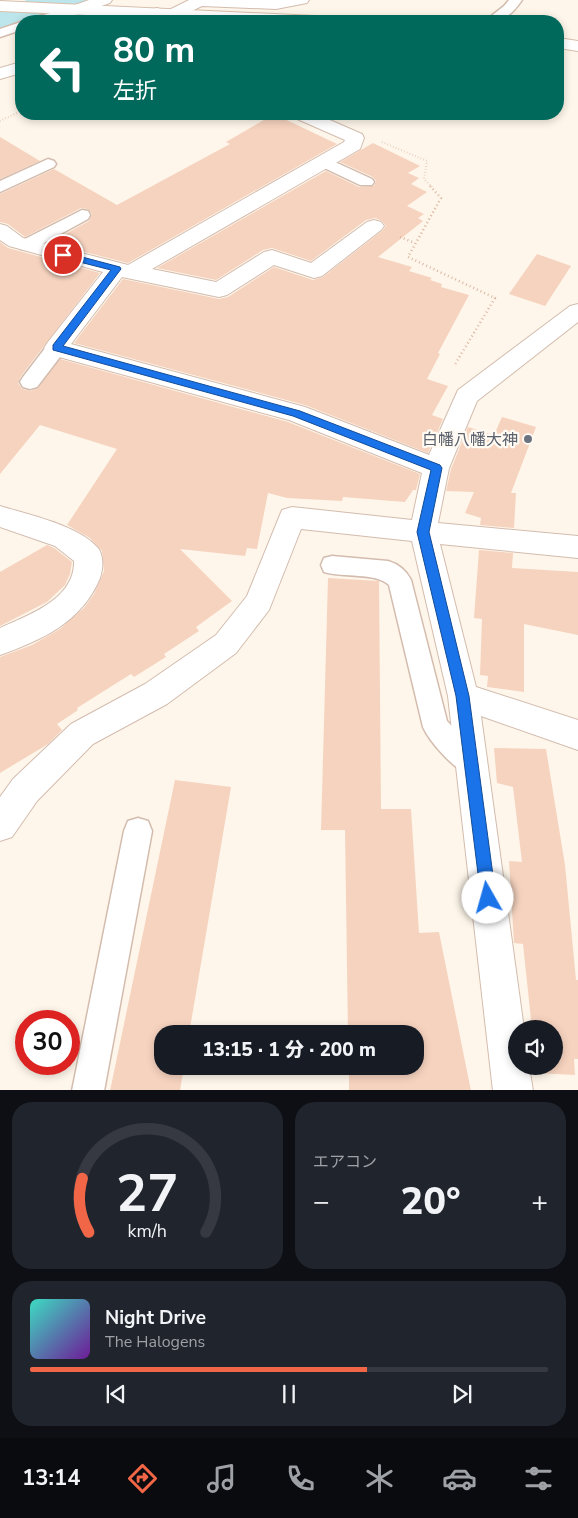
<!DOCTYPE html>
<html lang="ja">
<head>
<meta charset="utf-8">
<style>
	body { margin:0; font-family:"Nunito Sans","Noto Sans JP",sans-serif; background:#20242c; color:#f1f3f6; height:100vh; display:flex; flex-direction:column; font-size:19px; white-space:nowrap }
	* { box-sizing:border-box; margin:0 }
	p { font-size:16px; color:#9ea1a6 }
	.icon { flex:none; width:28px; height:28px; fill:none; stroke:currentColor; stroke-width:2; stroke-linecap:round; stroke-linejoin:round }
	.map { position:relative; height:1090px; overflow:hidden }
	.sheet { display:flex; flex-direction:column; gap:12px; padding:12px; background:#0d0f14; flex:1 }
	.sheet>* { flex:none }
	.hud { position:absolute; left:15px; top:15px; width:549px; height:105px; border-radius:20px; box-shadow:0 2px 8px #0003; background:#00695c; color:#fff; overflow:hidden }
	.tools { position:absolute; left:508px; top:1020px; display:grid; gap:10px }
	.tools a { display:grid; place-items:center; width:55px; height:55px; border-radius:50%; background:#171b24; box-shadow:0 2px 8px #0003; font-size:25px }
	.speed { position:absolute; left:15px; top:1010px; display:flex; gap:10px; font-size:25px; font-weight:700; text-align:center }
	.speed>* { display:grid; place-content:center; width:65px; height:65px; border-radius:50%; background:#171b24; box-shadow:0 2px 8px #0003; line-height:1 }
	.speed .limit { border:8px solid #d22; background:#fff; color:#111 }
	.pin { position:absolute; display:grid; place-items:center; width:42px; height:42px; color:#fff; margin:-21px; border:2px solid #fff; border-radius:50%; box-shadow:0 1px 5px #0007 }
	.me { position:absolute; width:55px; margin:-28px; rotate:353deg; stroke-linejoin:round; filter:drop-shadow(0 0 4px #0008) }
	.turn { display:flex; align-items:center; gap:18px; height:105px; padding:0 15px; font-size:22px }
	.turn .icon { width:65px; height:65px; stroke-width:2.5 }
	.turn b { display:block; font-size:35px; line-height:42px }
	.big { font-size:38px; font-weight:800; line-height:1.1 }
	.sheet .card { flex:1; display:flex; flex-direction:column; justify-content:center; gap:8px; min-width:0; padding:0 18px; border-radius:20px; background:#20242c }
	.sheet .dial { align-items:center; gap:0 }
	.dial svg { height:130px; overflow:visible; fill:none; stroke:#363941; stroke-width:7; stroke-linecap:round; text-anchor:middle }
	.dial text { fill:#f1f3f6; stroke:none }
	.song { display:flex; align-items:center; gap:15px }
	.cover { width:60px; height:60px; border-radius:8px; background:linear-gradient(135deg,hsl(170 70% 55%),hsl(280 70% 35%)) }
	.played { height:5px; border-radius:2px; background:linear-gradient(90deg,#f16647 65%,#363941 65%) }
	.keys { display:flex; justify-content:space-around; direction:ltr }
	.heat { display:flex; justify-content:space-between; align-items:center; font-size:28px; direction:ltr }
	.sheet .tiles { flex:1; display:grid; gap:12px; grid-template-columns:1fr 1fr }
	.card:last-child { grid-column:span 2 }
	.trip { position:absolute; left:154px; top:1025px; width:270px; height:50px; border-radius:20px; background:#171b24; box-shadow:0 2px 8px #0003; font-weight:800; line-height:50px; text-align:center }
	.dock { display:flex; height:80px; justify-content:space-around; align-items:center; background:#090b0e; color:#9ea1a6 }
	.dock .icon { width:35px; height:35px }
	.dock .on { color:#f16647 }
	.dock b { font-size:22px; color:#f1f3f6 }
	.map>svg:first-child { display:block }
	.lines { fill:none; stroke-linecap:round; stroke-linejoin:round }
	.river { fill:#bce6eb; fill-rule:evenodd }
	.building { fill:#f6d3bf }
	.lane-casing { stroke:#d3bcae; stroke-width:3 }
	.street-casing { stroke:#d3bcae; stroke-width:2 }
	.secondary-casing { stroke:#d8bfad; stroke-width:2 }
	.path-far1 { stroke:#dcb6a1; stroke-width:2; stroke-dasharray:0.5 2.5; stroke-linecap:butt }
	.path { stroke:#dcb6a1; stroke-width:2.5; stroke-dasharray:1 3; stroke-linecap:butt }
	.lane { fill:#fff; fill-rule:evenodd }
	.street { fill:#fff; fill-rule:evenodd }
	.secondary { fill:#fff; fill-rule:evenodd }
	.route { fill:#1a73e8; stroke:#114b97 }
	.worship-dot { fill:#6b7280; stroke:#fffaf2; stroke-width:2 }
	.labels { text-anchor:middle; stroke-width:4.5; stroke-linejoin:round; paint-order:stroke }
	.worship-label { font-size:16px; fill:#5b616d; stroke:#fffaf2; text-anchor:end }
</style>
</head>
<body>
<div class="map">
<svg width="578" height="1091" viewBox="0 0 578 1091">
	<rect width="100%" height="100%" fill="#fef6ea"/>
	<g class="lines">
		<path class="river" d="M27,0H88C75,19 43,21 21,21V29L0,34V9Z"/>
	</g>
	<g class="building">
		<path d="M274,114L337,144L128,263L49,243L89,221L92,214L88,209L81,208L25,237L8,224L0,222V194L54,169L117,205L230,144L226,142Z"/>
		<path d="M0,137L40,161L0,179Z"/>
		<path d="M373,143L420,166L408,173L419,178L411,184L427,192L407,206L424,214L418,218L423,221L378,257L412,267L409,271L432,278L430,280L442,284L441,287L469,295L438,353L440,354L427,379L448,386L432,415L443,419L428,453L305,405L74,343L123,279L219,299L228,297L274,267L313,280L323,277L382,231L386,226L382,221L375,218L366,220L311,261L272,248L263,250L216,280L157,268L326,171L359,187L374,186L376,181L373,177L340,162Z"/>
		<path d="M0,242L8,248L100,273L21,376L18,383L22,389L31,391L38,388L60,359L288,422L420,474L416,490H413L405,502L343,497L342,501L287,498L268,493L257,549L247,548L245,556L180,549L232,601L196,627L199,631L164,654L166,657L134,677L131,674L77,708L78,710L57,724L62,730L48,744L0,773V657L32,645L60,629L84,608L94,594L104,571L102,551L90,538L67,525L117,449L40,425L0,474Z"/>
		<path d="M537,254L571,266L545,306L509,294Z"/>
		<path d="M502,417L536,427L511,493H516L514,528L480,525L481,518L465,513L474,492L446,491L451,469L468,427L494,435Z"/>
		<path d="M47,545L54,548L72,562L70,574L65,585L47,602L0,626V572Z"/>
		<path d="M479,550L513,553L512,568L578,572V635L524,624V692L487,687L488,676L480,675L482,619L474,618Z"/>
		<path d="M328,578L379,581L381,809H411L419,933L439,932L471,1091H349V1066H415V1034H348L345,830H321Z"/>
		<path d="M494,748L546,749L565,865L576,980H578V1059H574L575,1075L537,1073L536,1066H554V1029H532L523,944L514,943L509,861L522,862L513,787L497,783Z"/>
		<path d="M175,780L231,787L189,1034H162V1066H184L180,1091H110Z"/>
	</g>
	<g class="lines">
		<defs>
			<g id="lane">
				<path d="M509,0H522C511,16 504,21 485,21L504,6Z"/>
				<path d="M75,6L81,10L80,13L51,21H31L33,18Z"/>
				<path d="M21,22V30L0,37V29Z"/>
				<path d="M324,157L372,179L374,182L372,185H360L318,165L316,162L318,159Z"/>
				<path d="M48,159L54,161L56,164L54,167L0,192V181Z"/>
				<path d="M82,210L88,211L90,215L88,219L33,249L27,250L21,249L18,245L21,241Z"/>
				<path d="M56,342L63,343L65,348L63,353L37,387L30,389L23,387L20,382L23,377L49,343Z"/>
				<path d="M332,556L388,561C398,564 406,570 411,580L447,721L480,755L484,764L480,773L471,776C455,770 430,743 423,727L389,585C375,572 343,578 324,572L321,565L324,558Z"/>
				<path d="M138,818L148,821L152,831L104,1091H72L124,831L128,821Z"/>
			</g>
			<g id="street">
				<path d="M89,0H112L110,3L75,15L69,13L67,10L69,7Z"/>
				<path d="M189,0H309L307,3L276,9L202,6L179,17H167L165,14L167,11Z"/>
				<path d="M157,8L163,10L165,13L156,21H138L151,10Z"/>
				<path d="M21,62V73L0,79V68Z"/>
				<path d="M292,114H316L362,134L364,138L360,149L152,269L216,282L264,252L272,250L311,263L367,222L374,220L381,222L384,226L381,230L322,276L314,278L274,265L227,295L219,297L122,277L71,344L305,407L429,455L458,390L570,306L578,304V322L477,401L449,468L438,523L578,536V558L440,544L476,687L578,720V750L481,716L524,1029H516V1066H529L533,1091H493L448,696L412,541L301,529L269,610L236,653L167,704L93,744L37,801L12,837L0,841V797L13,779L71,724L145,684L216,635L247,596L282,510L292,507L412,520L422,473L289,420L48,354L44,348L48,342L103,272L9,246L0,240V224L7,226L23,238L128,265L344,142L345,140L295,118Z"/>
				<path d="M0,506C29,515 78,525 98,548C104,556 103,569 100,578C82,622 42,640 0,655V628C29,615 75,599 74,561L55,546L0,527Z"/>
			</g>
			<g id="secondary">
				<path d="M0,1L315,16L321,18L323,21H219L0,11Z"/>
				<path d="M558,38L578,41V51L558,48Z"/>
			</g>
		</defs>
		<use href="#lane" class="lane-casing"/>
		<use href="#street" class="street-casing"/>
		<use href="#secondary" class="secondary-casing"/>
		<g class="path-far1">
			<path d="M375,119L389,114"/>
			<path d="M0,121L21,111"/>
			<path d="M382,142L427,161L424,179L432,187"/>
		</g>
		<g class="path">
			<path d="M430,186L441,198L408,257L495,298L454,366"/>
			<path d="M400,237L415,243"/>
		</g>
		<use href="#lane" class="lane"/>
		<use href="#street" class="street"/>
		<use href="#secondary" class="secondary"/>
	</g>
	<path class="route" d="M63,252L120,267L121,269L63,346L300,411L440,465L442,468L429,532L469,696L496,898L494,904L488,906L483,904L481,898L456,696L417,532L431,470L293,416L53,350V345L111,270L60,257L59,255Z"/>
	<circle class="worship-dot" cx="528" cy="439" r="5"/>
	<g class="labels">
		<g class="worship-label">
			<text x="518" y="445">白幡八幡大神</text>
		</g>
	</g>
</svg>
<div class="tools">
<a><svg class="icon" aria-label="sound" viewBox="0 0 24 24"><path d="M4 9h4l5-4v14l-5-4H4zM17 9q2 3 0 6"/></svg></a>
</div>
<div class="speed"><div class="limit">30</div></div>
<div class="pin" style="left:63px;top:255px;background:#d93025"><svg class="icon" aria-label="arrive" viewBox="0 0 24 24"><path d="M6 21V4h12l-3 4 3 4H6"/></svg></div>
<svg class="me" style="left:488px;top:898px" viewBox="-20 -20 40 40"><circle r="19" fill="#fff"/><path d="M0-13L10 11 0 6-10 11z" fill="#1a73e8"/></svg>
<div class="trip">13:15 · 1 分 · 200 m</div>
<div class="hud">
<div class="turn"><svg class="icon" aria-label="left" viewBox="0 0 24 24"><path d="M17 20v-9H6M10 6l-5 5 5 5"/></svg><div><b>80 m</b>左折</div></div>
</div>
</div>
<section class="sheet">
<div class="tiles">
<div class="card dial"><svg viewBox="0 0 100 80">
<path d="M14 69A42 42 0 1 1 86 69"/>
<path d="M14 69A42 42 0 0 1 10 36" stroke="#f16647"/>
<text x="50" y="56" font-size="32" font-weight="700">27</text>
<text x="50" y="72" font-size="11">km/h</text>
</svg></div>
<div class="card"><p>エアコン</p>
<div class="heat"><a>−</a><b class="big">20°</b><a>+</a></div>
</div>
<div class="card">
<div class="song"><i class="cover"></i><div><b>Night Drive</b><p>The Halogens</p></div></div>
<div class="played"></div>
<div class="keys"><svg class="icon" aria-label="previous" viewBox="0 0 24 24"><path d="M18 5L8 12l10 7zM5 5v14"/></svg><svg class="icon" aria-label="pause" viewBox="0 0 24 24"><path d="M8 5v14M16 5v14"/></svg><svg class="icon" aria-label="next" viewBox="0 0 24 24"><path d="M6 5l10 7-10 7zM19 5v14"/></svg></div>
</div>
</div>
</section>
<nav class="dock">
<b>13:14</b>
<svg class="icon on" aria-label="directions" viewBox="0 0 24 24"><path d="M12 3l9 9-9 9-9-9zM9 14v-3h6M13 9l2 2-2 2"/></svg>
<svg class="icon" aria-label="music" viewBox="0 0 24 24"><path d="M9 18V5l10-2v13"/><circle cx="6" cy="18" r="3"/><circle cx="16" cy="16" r="3"/></svg>
<svg class="icon" aria-label="phone" viewBox="0 0 24 24"><path d="M5 4h4l2 5-3 2q2 4 5 5l2-3 5 2v4C11 20 4 13 5 4z"/></svg>
<svg class="icon" aria-label="climate" viewBox="0 0 24 24"><path d="M12 3v18M4 7l16 10M4 17L20 7"/></svg>
<svg class="icon" aria-label="car" viewBox="0 0 24 24"><path d="M5 17H2v-5l4-1 3-4h7l3 4 3 1v5h-3M9 17h6M6 11h13"/><circle cx="7" cy="17" r="2"/><circle cx="17" cy="17" r="2"/></svg>
<svg class="icon" aria-label="filters" viewBox="0 0 24 24"><path d="M4 7h16M4 17h16"/><circle cx="9" cy="7" r="2"/><circle cx="15" cy="17" r="2"/></svg>
</nav>
</body>
</html>
